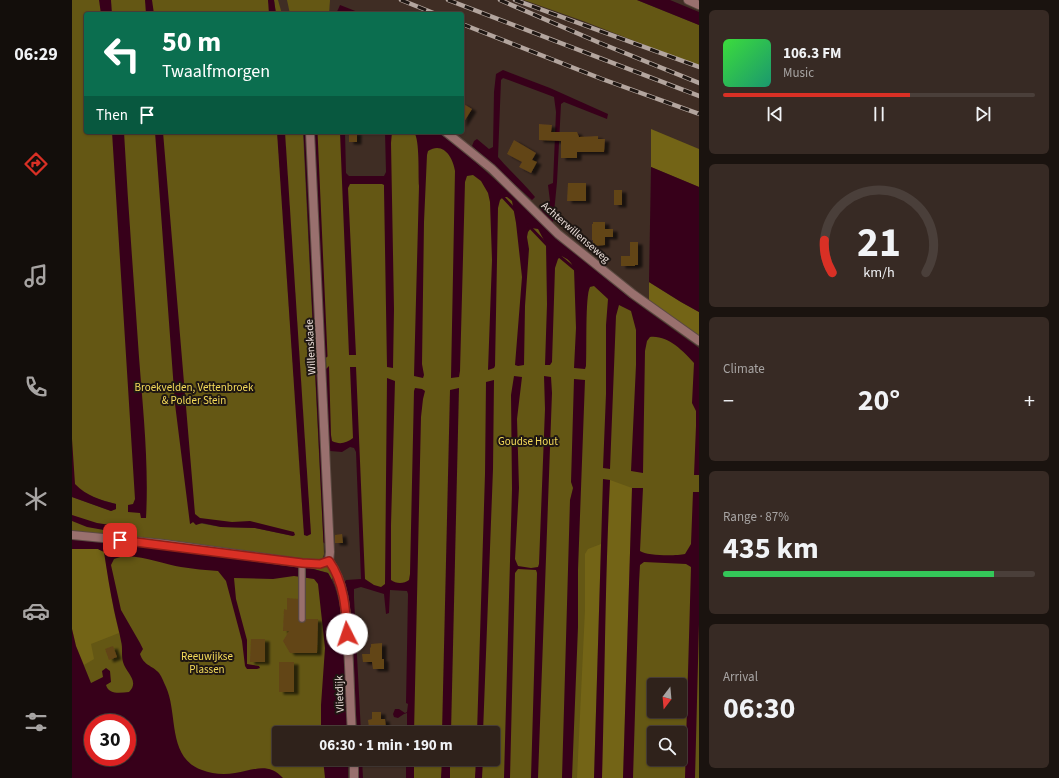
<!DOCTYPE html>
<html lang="en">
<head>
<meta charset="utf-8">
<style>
	body { margin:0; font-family:"Source Sans 3",sans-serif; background:#372a24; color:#f1f3f6; height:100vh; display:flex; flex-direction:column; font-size:15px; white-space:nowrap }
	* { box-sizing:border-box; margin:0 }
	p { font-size:13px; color:#a7a4a3 }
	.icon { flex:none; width:22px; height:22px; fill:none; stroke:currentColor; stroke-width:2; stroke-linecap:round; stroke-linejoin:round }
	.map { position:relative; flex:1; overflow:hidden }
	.details { display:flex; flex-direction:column; gap:10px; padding:10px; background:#1a130f; width:360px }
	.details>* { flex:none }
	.top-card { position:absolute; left:12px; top:12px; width:380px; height:122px; border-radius:4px; box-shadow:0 1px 3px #0004,0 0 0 1px #4a3f3a; background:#0b6e4f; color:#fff; overflow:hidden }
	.needle { width:26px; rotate:196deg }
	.tools { position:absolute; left:575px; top:678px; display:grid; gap:8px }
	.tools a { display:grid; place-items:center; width:40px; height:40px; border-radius:4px; background:#2f221b; box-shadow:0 1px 3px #0004,0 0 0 1px #4a3f3a; font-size:20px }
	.speed { position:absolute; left:12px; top:714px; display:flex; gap:8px; font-size:20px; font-weight:700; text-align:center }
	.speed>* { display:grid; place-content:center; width:52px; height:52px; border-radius:50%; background:#2f221b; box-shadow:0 1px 3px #0004,0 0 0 1px #4a3f3a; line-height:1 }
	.speed .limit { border:6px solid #d22; background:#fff; color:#111 }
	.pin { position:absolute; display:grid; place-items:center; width:34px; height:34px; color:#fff; margin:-17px; border-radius:8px; box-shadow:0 2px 6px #0006 }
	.me { position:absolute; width:44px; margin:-22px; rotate:356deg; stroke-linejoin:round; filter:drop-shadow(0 0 3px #0008) }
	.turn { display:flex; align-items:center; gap:14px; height:84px; padding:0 12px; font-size:18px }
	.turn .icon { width:52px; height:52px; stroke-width:2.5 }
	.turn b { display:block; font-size:28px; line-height:34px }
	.then { display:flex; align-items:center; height:38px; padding:0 12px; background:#0003; gap:8px; font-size:15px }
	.big { font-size:30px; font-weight:700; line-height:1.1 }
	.details .card { flex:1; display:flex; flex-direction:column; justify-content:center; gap:6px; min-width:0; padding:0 14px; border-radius:6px; background:#372a24 }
	.details .dial { align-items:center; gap:0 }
	.dial svg { height:104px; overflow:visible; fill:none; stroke:#4a3f3a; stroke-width:7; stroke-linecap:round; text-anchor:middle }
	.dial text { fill:#f1f3f6; stroke:none }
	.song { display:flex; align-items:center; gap:12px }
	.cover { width:48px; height:48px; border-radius:6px; background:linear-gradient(135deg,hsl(120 70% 55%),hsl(160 70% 35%)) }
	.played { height:4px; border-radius:2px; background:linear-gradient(90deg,#d93025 60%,#4a3f3a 60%) }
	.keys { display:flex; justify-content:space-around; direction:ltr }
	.heat { display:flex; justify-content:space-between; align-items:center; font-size:22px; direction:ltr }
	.charge { height:6px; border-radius:3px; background:linear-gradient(90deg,#34c759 87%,#4a3f3a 0) }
	.trip { position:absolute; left:200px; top:726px; width:228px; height:40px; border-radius:4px; background:#2f221b; box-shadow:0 1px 3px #0004,0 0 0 1px #4a3f3a; font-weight:700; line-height:40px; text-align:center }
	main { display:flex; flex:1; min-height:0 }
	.menu { display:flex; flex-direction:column; width:72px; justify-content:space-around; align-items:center; background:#130e0b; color:#a7a4a3 }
	.menu .icon { width:28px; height:28px }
	.menu .current { color:#d93025 }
	.menu b { font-size:18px; color:#f1f3f6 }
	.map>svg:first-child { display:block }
	.green { fill:#645714; fill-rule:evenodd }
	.forest { fill:#736416 }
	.water { fill:#37001a; fill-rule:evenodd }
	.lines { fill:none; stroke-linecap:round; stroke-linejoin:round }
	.stream { stroke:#37001a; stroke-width:3 }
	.building { fill:#624419; filter:url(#shadow) }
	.lane-casing { stroke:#5b4941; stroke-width:8 }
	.street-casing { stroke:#5b4941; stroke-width:10 }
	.lane { stroke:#99706e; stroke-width:5.5 }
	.street { stroke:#99706e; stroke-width:8 }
	.rail-casing { stroke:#b3a59e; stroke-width:4.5 }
	.rail { stroke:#1f1713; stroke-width:3; stroke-dasharray:9; stroke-linecap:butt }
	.route-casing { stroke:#8d1f18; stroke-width:10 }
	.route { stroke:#d93025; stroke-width:7 }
	.labels { text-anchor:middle; stroke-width:4; stroke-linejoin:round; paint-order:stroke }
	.street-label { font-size:11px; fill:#ebded9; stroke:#1f1713 }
	.park-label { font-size:11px; fill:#f5db5a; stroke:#1f1713 }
</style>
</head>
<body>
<main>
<nav class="menu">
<b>06:29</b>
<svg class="icon current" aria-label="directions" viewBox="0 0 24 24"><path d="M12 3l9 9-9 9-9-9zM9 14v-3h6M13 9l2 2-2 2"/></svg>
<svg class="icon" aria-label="music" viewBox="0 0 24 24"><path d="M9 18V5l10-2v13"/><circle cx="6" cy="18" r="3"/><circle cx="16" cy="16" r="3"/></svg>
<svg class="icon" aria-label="phone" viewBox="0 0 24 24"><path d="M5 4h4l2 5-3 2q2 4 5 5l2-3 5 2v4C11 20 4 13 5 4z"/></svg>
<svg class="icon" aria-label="climate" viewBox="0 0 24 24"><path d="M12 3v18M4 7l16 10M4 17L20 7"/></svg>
<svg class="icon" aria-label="car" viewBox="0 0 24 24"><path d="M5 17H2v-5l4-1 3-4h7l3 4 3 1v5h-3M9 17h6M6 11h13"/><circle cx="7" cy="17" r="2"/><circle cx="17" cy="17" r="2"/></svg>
<svg class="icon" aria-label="filters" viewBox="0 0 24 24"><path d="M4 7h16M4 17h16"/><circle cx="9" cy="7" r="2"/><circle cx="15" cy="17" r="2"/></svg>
</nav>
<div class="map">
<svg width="627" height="778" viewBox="0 0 627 778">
	<defs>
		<filter id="shadow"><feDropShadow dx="4.5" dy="2.5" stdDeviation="1" flood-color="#0009"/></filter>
	</defs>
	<rect width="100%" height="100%" fill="#3f2d24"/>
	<g class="green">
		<path d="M0,0H199L200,14H14V132H231L252,554L250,560L261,575L260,580L256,573L234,567L65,545L0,538V497L39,511L44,509V504L26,499L0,489ZM118,518L222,533L221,536L183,528L149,527L121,522L118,524Z"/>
		<path d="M202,0H206L210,14H204Z"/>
		<path d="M215,0H258L257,14H218Z"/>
		<path d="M452,0H565L627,25V66L511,21Z"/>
		<path d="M241,132H270L272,179H316L318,132H354L436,197L565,308L627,349V778H338V759H421V733H338L340,588L314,589L292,584L286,446H258L254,356L252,354ZM582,685H608V711H582ZM582,733H608V759H582Z"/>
		<path d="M0,551L68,552L249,576L269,733H207V759H273L275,778H0ZM21,723H55V757H21Z"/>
	</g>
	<g class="forest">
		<path d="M579,129L627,149V187L579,167Z"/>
		<path d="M577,282L609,302L627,312V336L577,300Z"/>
		<path d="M538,480L560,488L551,778H529L534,580Z"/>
		<path d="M529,544L522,778H505L513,610V554L516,549Z"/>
		<path d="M0,549H26L32,552L42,611L47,633L19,644L22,659L12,665L4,646L0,629Z"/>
	</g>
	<g class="water">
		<path d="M27,0H39L40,14H29Z"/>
		<path d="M73,0H80L82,14H74Z"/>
		<path d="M196,0H202L204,14H197Z"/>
		<path d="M565,0H598L627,12V25Z"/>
		<path d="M268,5L291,14H264Z"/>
		<path d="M431,70L478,88L536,114L535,119L492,102L489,104L485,182L481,223L472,215L467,206L478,201L476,185L481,183L484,112L482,97L431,78L429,80L426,157C438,171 451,182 463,197L460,200L400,146L402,141L405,139L417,149L421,147L422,92L424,74Z"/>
		<path d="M40,132H52C56,207 62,282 67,357C71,410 77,464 74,518H69L68,513L56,512V505L61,504L63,499Z"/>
		<path d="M83,132H91L123,514L128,518L160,522L178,521L222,532L223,535L221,536L183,528L149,527L130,523L124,525L121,522L118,524L103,404Z"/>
		<path d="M205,132H213L239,534L235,536L232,535Z"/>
		<path d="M268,132H273L274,173L277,176H312L314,172L313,132H320L319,143L322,309L321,368L315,367L312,189V185L310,184H278L276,188L284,355H277Z"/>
		<path d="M342,132H365L389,149L526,272L559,299L627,348V475H622L624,426V411L620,403L622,363C611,351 596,335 578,337L575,341L573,351L571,473L559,471L564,365V330L559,311L547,305L544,316L538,469L531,468L534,394V325L536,299L522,286L518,287C513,296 515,351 514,366L513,369L502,368L504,328L502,269C499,261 496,259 489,256L486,259L483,268L480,362L478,365H473L475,304L474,244L466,229L459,228L456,232L455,237L457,249L453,306L452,365L446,366L443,365L450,277L444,223L440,201L435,197H431L428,200L426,208L423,366L422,368L416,370L420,260L418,202L416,193L409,181L401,175L395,176L393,182L388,371L387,377L379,378L383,171C381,157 371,141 356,151L355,155L352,222L350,364L352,375L351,378L342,376L347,186C346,175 348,140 342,132Z"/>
		<path d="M579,167L627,187V312L609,302L577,282Z"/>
		<path d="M257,366L259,435L260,441C268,445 274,443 281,438L278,367H284L293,579L302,585L309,587L313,584L315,378L323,381L319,525V580C324,584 332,584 337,580L338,574L342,391L343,388L350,389L353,391L351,399L349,417L342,733H335V713L332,714L326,718L322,717L321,714L323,709H327L333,713L335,712L336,704L334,703L336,594L335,591L318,590L317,613L314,614L312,594L289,587L282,589V598L289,733H285L279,610L277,608L272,583L274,580L289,579L284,452L282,448L278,447L270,452L258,451L253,373L254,369Z"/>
		<path d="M442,376L450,377L445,419L447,488L443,559L446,566L459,568L466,567L467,564L473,409L472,376L479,377L480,393L466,778H459L465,573L464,570L446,569L443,573L438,778H432L440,489L439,395Z"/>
		<path d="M502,379L513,380L506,570V627L500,778H490L498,500L501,488L499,482Z"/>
		<path d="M422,380L421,469L411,733H405L413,474L414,382Z"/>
		<path d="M387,388L379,733H370L378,390Z"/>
		<path d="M0,439L3,484C15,496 28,500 44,504V509L39,511L0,497Z"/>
		<path d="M531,479L538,480C533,579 533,679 530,778H522Z"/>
		<path d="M560,488H571L568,551C575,556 604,556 613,554L619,544L621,492H627V624L623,778H613L619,567L614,564L572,562L568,565L567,583L561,778H551Z"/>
		<path d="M0,515L25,523L45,526L43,532L15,527L0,521Z"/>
		<path d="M0,538L160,557L234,567L256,573C267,590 268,609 271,629C275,663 276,698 276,733H249V705L253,648L246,584L242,579L222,576L201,579L162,578L164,599L175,640V664L187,666L188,668L185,669H175L173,666L170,641L154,581L146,571C134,570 121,569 109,567C91,564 59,551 42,559L39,565L49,610L68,643L71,649L68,654C72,666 80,665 87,673C90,677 92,683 94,687C106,713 95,758 130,770C140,774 152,775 163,773C182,770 196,762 211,778H0V629L4,646L19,683L31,677L30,671L34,668L38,671L39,682L34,685C37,695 48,693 57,692C68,681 54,673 51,662C49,655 51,648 49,641C47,630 44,620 42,610C38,591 35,572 32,552L26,549H0ZM21,723H55V757H21Z"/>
		<path d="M251,759H276V778H253Z"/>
		<path d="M287,759H290L291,778H287Z"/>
		<rect x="334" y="759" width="8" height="19"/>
		<path d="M370,759H378V778H369Z"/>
		<path d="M404,759H411L410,778H403Z"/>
	</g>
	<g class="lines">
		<g class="stream">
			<path d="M233,132L253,542"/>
			<path d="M244,132L254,356"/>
			<path d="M429,195L443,210"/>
			<path d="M456,225L477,247"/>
			<path d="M486,255L504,270"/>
		</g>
	</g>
	<g class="building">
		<path d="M390,103L400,109L390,125Z"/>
		<path d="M467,124L480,125L479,132H505L507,137L526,136V139H533L532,152H505V158H489V141L467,140Z"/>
		<rect x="277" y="132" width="8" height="10"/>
		<path d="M442,140L464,153L460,160L465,162L459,173L447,167L450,162L435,154Z"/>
		<path d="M496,183H514V201H495Z"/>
		<rect x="542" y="190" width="8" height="15"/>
		<path d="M521,222H533V229H541V237H533V245L523,246L521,244V240H520V224H521Z"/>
		<path d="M558,242H566V265H563V266H549V256H558Z"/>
		<path d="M270,534L271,543H263V535Z"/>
		<path d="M215,598L226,599V619L228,622H232L234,619H246L245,653H218L211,641L217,631H211L212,609L215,610Z"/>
		<path d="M179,639H193V662H178Z"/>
		<path d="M310,643V659H312V669H301L300,662H291L290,654H298V648L299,647V644Z"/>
		<path d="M41,646L45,657L37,660L33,649Z"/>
		<rect x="207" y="662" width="15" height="30"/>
		<path d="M300,712H309V719H313L314,728H310V730H301V728H297L296,720L300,719Z"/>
	</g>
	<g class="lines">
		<defs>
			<path id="lane" d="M230,619V563"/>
			<g id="street">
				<path d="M616,0L627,5"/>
				<path d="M238,132L258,552L257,561"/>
				<path d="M374,132L420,169L486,234L561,294L627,341"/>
				<path d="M0,535L92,544L230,563L248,564L257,561"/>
				<path d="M257,561C275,586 274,618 276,647C278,676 278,704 280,733"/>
				<path d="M282,759V778"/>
			</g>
		</defs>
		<use href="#lane" class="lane-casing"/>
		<use href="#street" class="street-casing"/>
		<use href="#lane" class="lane"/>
		<use href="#street" class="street"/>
		<defs>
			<g id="rail">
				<path d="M329,0L364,14"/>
				<path d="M376,0L627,96"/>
				<path d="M428,0L528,43L627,83"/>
				<path d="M443,0L627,67"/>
				<path d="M390,24L530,79L627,114"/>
			</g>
		</defs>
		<use href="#rail" class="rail-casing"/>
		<use href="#rail" class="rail"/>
	</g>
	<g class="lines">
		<defs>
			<path id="route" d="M48,540L230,563L248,564L257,561C272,582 274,609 275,634"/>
		</defs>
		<use href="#route" class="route-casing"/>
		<use href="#route" class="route"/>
	</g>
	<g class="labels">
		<g class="street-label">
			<text transform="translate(504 232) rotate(41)" y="4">Achterwillenseweg</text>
			<text transform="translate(238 347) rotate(-93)" y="4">Willenskade</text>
			<text transform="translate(267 694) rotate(-92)" y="4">Vlietdijk</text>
		</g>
		<g class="park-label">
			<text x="122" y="391">Broekvelden, Vettenbroek<tspan x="122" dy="13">&amp; Polder Stein</tspan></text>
			<text x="456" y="445">Goudse Hout</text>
			<text x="135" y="660">Reeuwijkse<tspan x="135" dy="13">Plassen</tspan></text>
		</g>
	</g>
</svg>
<div class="tools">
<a><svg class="needle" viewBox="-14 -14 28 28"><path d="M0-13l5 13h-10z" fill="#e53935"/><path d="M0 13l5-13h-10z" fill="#a7a4a3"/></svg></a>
<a><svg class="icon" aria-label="search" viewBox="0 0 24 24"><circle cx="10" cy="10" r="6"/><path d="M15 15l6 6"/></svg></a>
</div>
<div class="speed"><div class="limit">30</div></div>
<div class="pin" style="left:48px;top:540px;background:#d93025"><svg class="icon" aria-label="arrive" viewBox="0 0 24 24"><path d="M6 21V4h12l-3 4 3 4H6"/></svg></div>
<svg class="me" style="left:275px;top:634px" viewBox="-20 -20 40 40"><circle r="19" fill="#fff"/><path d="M0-13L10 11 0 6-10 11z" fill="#d93025"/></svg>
<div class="trip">06:30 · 1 min · 190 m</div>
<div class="top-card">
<div class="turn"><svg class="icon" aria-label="left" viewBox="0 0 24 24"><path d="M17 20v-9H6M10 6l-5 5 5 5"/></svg><div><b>50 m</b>Twaalfmorgen</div></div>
<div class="then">Then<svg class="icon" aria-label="arrive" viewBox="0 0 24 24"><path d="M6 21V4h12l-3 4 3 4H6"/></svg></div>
</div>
</div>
<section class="details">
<div class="card">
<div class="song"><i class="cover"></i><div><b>106.3 FM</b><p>Music</p></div></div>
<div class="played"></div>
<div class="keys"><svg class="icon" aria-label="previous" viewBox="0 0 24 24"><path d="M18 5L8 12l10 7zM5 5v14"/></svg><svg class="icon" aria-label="pause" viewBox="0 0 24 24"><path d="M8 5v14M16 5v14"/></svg><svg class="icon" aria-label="next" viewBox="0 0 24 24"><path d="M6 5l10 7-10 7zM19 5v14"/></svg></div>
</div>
<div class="card dial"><svg viewBox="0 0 100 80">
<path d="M14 69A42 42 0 1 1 86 69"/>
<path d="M14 69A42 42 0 0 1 8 44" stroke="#d93025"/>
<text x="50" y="56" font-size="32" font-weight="700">21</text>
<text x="50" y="72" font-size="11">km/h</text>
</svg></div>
<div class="card"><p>Climate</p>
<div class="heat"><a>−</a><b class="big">20°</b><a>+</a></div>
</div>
<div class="card"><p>Range · 87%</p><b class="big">435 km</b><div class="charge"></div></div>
<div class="card"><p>Arrival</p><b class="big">06:30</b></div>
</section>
</main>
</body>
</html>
